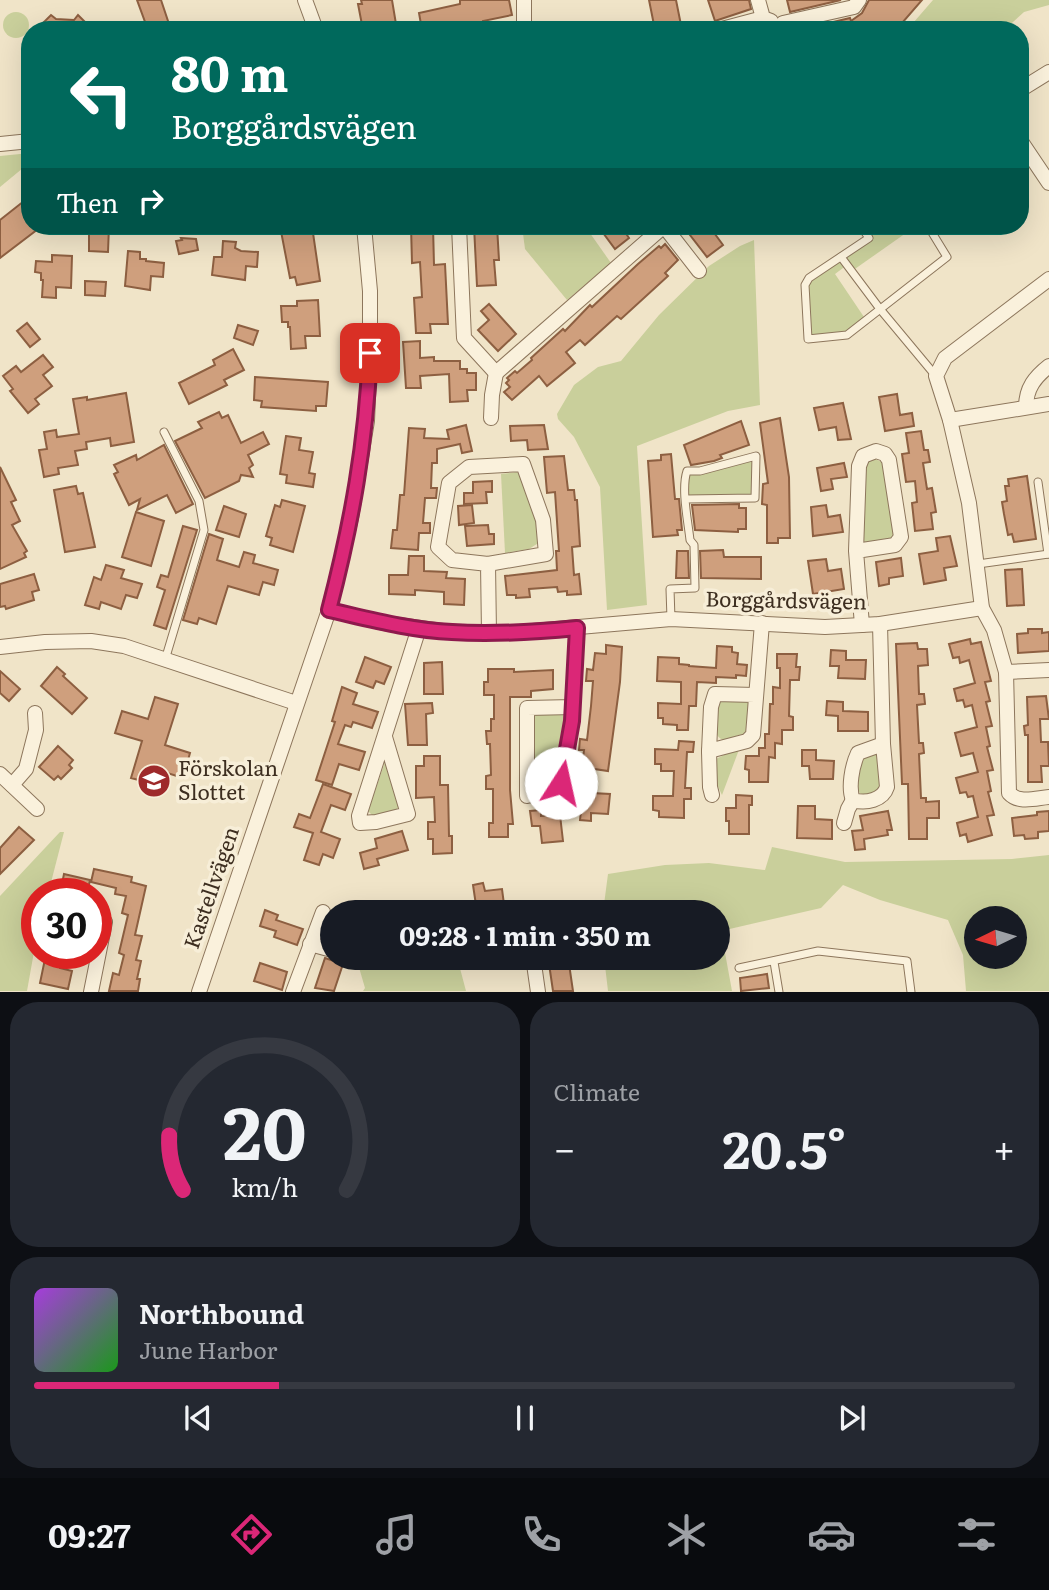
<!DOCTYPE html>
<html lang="en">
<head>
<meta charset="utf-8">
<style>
	body { margin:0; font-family:Literata,serif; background:#242831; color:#f1f3f6; height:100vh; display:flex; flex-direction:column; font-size:26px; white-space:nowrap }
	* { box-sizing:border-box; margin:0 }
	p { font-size:23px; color:#9ea1a6 }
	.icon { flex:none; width:38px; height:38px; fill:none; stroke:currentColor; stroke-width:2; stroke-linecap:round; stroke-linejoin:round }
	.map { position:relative; height:992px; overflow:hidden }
	.side { display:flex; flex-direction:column; gap:10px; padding:10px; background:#0d0f14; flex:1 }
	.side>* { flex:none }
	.top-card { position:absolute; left:21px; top:21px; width:1008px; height:214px; border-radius:28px; box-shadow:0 7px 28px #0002; background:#00695c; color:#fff; overflow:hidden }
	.needle { width:46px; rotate:265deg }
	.controls { position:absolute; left:964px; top:906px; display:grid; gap:14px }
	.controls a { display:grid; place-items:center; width:63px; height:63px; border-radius:50%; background:#171b24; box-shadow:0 7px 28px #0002; font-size:35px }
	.speed { position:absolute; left:21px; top:878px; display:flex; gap:14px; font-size:35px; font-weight:700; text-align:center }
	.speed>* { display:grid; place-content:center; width:91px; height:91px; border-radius:50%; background:#171b24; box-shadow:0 7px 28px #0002; line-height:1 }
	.speed .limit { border:10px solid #d22; background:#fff; color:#111 }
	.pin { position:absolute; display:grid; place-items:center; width:60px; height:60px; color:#fff; margin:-30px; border-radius:14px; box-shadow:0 4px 10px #0006 }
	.me { position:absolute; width:77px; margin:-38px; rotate:10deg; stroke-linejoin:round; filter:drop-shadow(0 0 5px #0008) }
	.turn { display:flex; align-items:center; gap:24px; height:147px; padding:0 35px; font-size:32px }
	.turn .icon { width:91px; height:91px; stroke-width:2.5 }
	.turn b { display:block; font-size:49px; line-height:60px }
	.then { display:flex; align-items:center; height:66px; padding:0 35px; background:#0003; gap:14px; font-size:26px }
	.big { font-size:52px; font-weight:700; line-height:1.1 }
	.side .card { flex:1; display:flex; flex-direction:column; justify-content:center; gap:10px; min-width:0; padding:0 24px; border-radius:28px; background:#242831 }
	.side .dial { align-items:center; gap:0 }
	.dial svg { height:182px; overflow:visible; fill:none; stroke:#363941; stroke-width:7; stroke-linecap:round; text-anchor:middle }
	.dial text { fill:#f1f3f6; stroke:none }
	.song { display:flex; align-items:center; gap:21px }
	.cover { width:84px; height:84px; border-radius:10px; background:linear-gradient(135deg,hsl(280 70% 55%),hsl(120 70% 35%)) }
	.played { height:7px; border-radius:4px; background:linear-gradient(90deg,#db2777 25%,#363941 25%) }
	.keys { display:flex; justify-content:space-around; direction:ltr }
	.heat { display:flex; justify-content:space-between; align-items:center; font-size:38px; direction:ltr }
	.side .tiles { flex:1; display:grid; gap:10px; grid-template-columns:1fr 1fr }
	.card:last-child { grid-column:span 2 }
	.trip { position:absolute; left:320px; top:900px; width:410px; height:70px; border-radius:35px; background:#171b24; box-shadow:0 7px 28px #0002; font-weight:700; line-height:70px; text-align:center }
	.menu { display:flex; height:112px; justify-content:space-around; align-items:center; background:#090b0e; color:#9ea1a6 }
	.menu .icon { width:49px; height:49px }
	.menu .on { color:#db2777 }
	.menu b { font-size:32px; color:#f1f3f6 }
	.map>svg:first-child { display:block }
	.green { fill:#c9cf9b; fill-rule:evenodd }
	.building { fill:#cf9f7d; stroke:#8d5f41; stroke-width:2 }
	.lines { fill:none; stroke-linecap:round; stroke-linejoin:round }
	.lane-casing { stroke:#8d765c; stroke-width:9 }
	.street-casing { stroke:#8d765c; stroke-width:16 }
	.lane { stroke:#faf1dc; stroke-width:7 }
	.street { stroke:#faf1dc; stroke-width:14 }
	.route-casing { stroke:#8e194d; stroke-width:18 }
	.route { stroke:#db2777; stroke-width:12 }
	.labels { text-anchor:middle; stroke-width:7; stroke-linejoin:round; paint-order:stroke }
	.street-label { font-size:21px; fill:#3d2e20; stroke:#f7eed8 }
	.poi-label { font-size:21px; fill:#3d2e20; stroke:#f7eed8; text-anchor:start }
</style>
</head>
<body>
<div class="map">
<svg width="1049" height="992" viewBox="0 0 1049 992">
	<rect width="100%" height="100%" fill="#f0e4c8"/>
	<g class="green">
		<path d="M933,0H1049V5L1024,12L1004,30H907Z"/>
		<circle cx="16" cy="25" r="13"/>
		<path d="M30,153V169L23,168L0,187V156Z"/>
		<path d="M522,226H585L611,263L567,300L525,249Z"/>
		<path d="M866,226H916L852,271L847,265L835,274L866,320L847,335L808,339L805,285L868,238Z"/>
		<path d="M754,240L760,405L728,411L637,446L647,605L607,610L600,487L574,437L558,419L557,414L574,385L598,367L621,361L659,315L709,266L740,246Z"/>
		<path d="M748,459L754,462L752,495L688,498L687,478L692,474Z"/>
		<path d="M875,459L884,463L894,537C887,542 871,545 863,541L865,465L867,461Z"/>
		<path d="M517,472L522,478L539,526L540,542L529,549L505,553L501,474Z"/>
		<path d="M722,699L749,702L750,708L746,733L723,740C710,734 717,715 717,703Z"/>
		<path d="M538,712H561L567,720L554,785L535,789L532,784V716Z"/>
		<path d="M740,747L722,795C716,783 712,772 716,759Z"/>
		<path d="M875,753L879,756L881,787L871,794L861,795L857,788L861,758Z"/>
		<path d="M385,762L389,763L399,804L397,810L373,816L368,811Z"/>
		<path d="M60,832H64L48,894H37V935L27,991H0V896Z"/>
		<path d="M772,847L845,862L1012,859L1049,855V991H966L963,955L948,920L880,900L843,885L821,908L721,931L732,991H608L604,957H718V912H603L608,874L665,865L709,863L765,870ZM976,919H1015V957H976Z"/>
		<path d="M392,957H457L466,991H363L365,988L358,964Z"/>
	</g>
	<g class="building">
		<path d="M137,0H161L171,30H148Z"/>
		<path d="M361,0H392L397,30H363L358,4H362Z"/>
		<path d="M460,0H509L512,15L483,21L484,30H422L419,13L460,4Z"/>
		<path d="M649,0H676L682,30H663L661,23L654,25Z"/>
		<path d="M708,0H749L751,9L715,21Z"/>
		<path d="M787,0H841L790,12Z"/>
		<path d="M869,0H922L896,30H800L850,18L851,21L862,13Z"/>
		<path d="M51,15L56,19L74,20L78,15L88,25L82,30H48L42,24Z"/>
		<path d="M24,201L30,207V226H42L0,258V220Z"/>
		<path d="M89,226H109L108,252L89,251Z"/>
		<path d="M280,226H312L320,281L297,285L295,277L290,278Z"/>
		<path d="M411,226H433L434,265L445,264L448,324H430L431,333H416L414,298L422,297L420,262L412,263Z"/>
		<path d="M474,226H497L499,260H494L496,285L477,286Z"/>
		<path d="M598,226H635L628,231L630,233L627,235L629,238L615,249Z"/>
		<path d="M683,226H709L723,245L707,257Z"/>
		<path d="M181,238L196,239L198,250L179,254L176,241L182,240Z"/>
		<path d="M223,241L236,242L235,248L241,251L258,252L257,267L246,266L245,280L212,275L214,257H222Z"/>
		<path d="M665,244L678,260L665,273L668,276L621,319L617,316L585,345L580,340L566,352L575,363L547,386L539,376L512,400L504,392L510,387L506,383L509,380L507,378L515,371L517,373L532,360L531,358L563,329L565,331L590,305L592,307L638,264L659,246L661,248Z"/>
		<path d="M128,251L140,252V259H146V261L164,263L163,277L151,276L150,290L125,286Z"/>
		<path d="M52,255L72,256L71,288L56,287V298L42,297L43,280H41V273L35,272L36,261L52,262Z"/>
		<path d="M85,281L106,282L105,296L85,295Z"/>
		<path d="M318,300L320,336H305L306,348L291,349L290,327H288V322H282L281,306H297V301Z"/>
		<path d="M489,304L516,334L498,351L478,330L489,320L481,311Z"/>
		<path d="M27,323L40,339L30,347L17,331Z"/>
		<path d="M238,325L258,331L253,345L234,338Z"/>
		<path d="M420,341V358L434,357V361H460V369H467V373H476V390H467L468,401L450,402L449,374L420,376L421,388H406L403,342Z"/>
		<path d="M233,349L244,370L224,380L227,385L189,404L179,383L215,365L213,360Z"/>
		<path d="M43,355L53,367L43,375L52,386L35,399L39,404L28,413L10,391L13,389L3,376L16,366L21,372Z"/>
		<path d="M255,377L328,382L326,406H316V411L261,407L262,401L254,400Z"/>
		<path d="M126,393L134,442L111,446L110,438L86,442L87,449L75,451L78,465L58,468L59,474L44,477L39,450L47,449L44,432L56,430L57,437L79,434L73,399L87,397V400Z"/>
		<path d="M897,394L900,415L912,413L914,426L885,431L879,397Z"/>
		<path d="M843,403L851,439L838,440L836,427L819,430L814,408Z"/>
		<path d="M219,412L222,418L228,415L241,443L263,432L269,444L248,455L253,465L249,468L253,477L241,475L239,481L205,498L175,441L202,428L198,422Z"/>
		<path d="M780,418L789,477L790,538H778V543H767V505L762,504L763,484L768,483L760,423Z"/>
		<path d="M741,421L749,445L720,455L722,458L714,461L691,465L684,445Z"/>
		<path d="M466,425L472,451L462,453L460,444L437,449V463H432L431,488H437L436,498H425L423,523H430V533H419L418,550L391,548L393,530H397L400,495H404L409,428L425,429L424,438L449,439L447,430Z"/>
		<path d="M544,425L548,449L528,450L527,440L511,441L510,426Z"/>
		<path d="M921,431L924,450H928L930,462L923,463L927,489L932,488L936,512L931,513L933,529L915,531L912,503L917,502L915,481L906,482L902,454L909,453L906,433Z"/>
		<path d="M286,436L301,438L299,450L313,452L309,473L315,474L313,487L286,483L287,475L280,474Z"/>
		<path d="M164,445L193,504L176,513L167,495L137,510L140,499L129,505L114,474L118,472L114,465L136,455L137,460Z"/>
		<path d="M671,454L675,499H679L682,530H677L678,535L653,537L648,461L661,460V455Z"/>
		<path d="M564,456L568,490H574L575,500H577L580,546L572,547L574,575L579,574L581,594L567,595V591L558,592L557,587L529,589L530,597L516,598V595H507L505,576L557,570L556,551H559L555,492L547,493L544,457Z"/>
		<path d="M844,463L847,477L831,479L833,489L821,491L817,468Z"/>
		<path d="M0,467L16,500L11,502L20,521L12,525L27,551L24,553L26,557L0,569Z"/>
		<path d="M1027,476L1036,539L1014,542L1012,534L1008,535L1004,514L1002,502L1007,501L1005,486H1009L1008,479Z"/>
		<path d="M492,481V492H486L487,503L464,504V493H473V482Z"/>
		<path d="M76,486L78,494L83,493L95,547L65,552L54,490Z"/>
		<path d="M282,500L305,506L293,552L270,545L272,538L266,536L275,505L280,507Z"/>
		<path d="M739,504V508H746V529H738V532L695,530L692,505Z"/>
		<path d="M472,505L474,523L459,525L458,506Z"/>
		<path d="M826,505L828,517L840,515L843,532L813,536L811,507Z"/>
		<path d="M224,506L246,514L239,537L216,530Z"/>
		<path d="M136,512L164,521L151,566L122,557Z"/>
		<path d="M488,525L489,534H494V544L467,546L465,526Z"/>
		<path d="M183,526L197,530L166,629L154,625L165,590L157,587L161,575L168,577Z"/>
		<path d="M209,534L223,539L217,560L239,567L244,552L255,555L253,563L278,570L274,585L263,582L259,595L228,586L216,624L199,618L197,624L183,620Z"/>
		<path d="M950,536L957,566L944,568L946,580L924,584L919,554L938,551L936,538Z"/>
		<path d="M723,550L724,557H761V579L701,578L700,551Z"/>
		<path d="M677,551H688L689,578H676Z"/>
		<path d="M409,556H424V571L447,572L446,578L465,579L464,605L444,604V592L415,590V595L389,594V575H408Z"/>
		<path d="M901,558L903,576L889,578V584L879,586L876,562Z"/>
		<path d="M826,559L828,571L841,569L844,589L813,594L808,561Z"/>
		<path d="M106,565L124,570L121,578L142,584L137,598L126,595L121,609L101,602L99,609L85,605L94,577L101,580Z"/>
		<path d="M1022,569L1024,605L1007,606L1005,570Z"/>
		<path d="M34,574L39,590L32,592L34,600L6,609L5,606L0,607V584Z"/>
		<path d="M1028,629H1042V633L1049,632V651L1018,653L1017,634L1028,633Z"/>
		<path d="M970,639L971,644L981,642L991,681L985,682L990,701L986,702L992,726L986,727L990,746L987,747L993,770L987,771L991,791L988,792L994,815L987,816L992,835L968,842L966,834L960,836L957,823L978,817L973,796L968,797L966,792L960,793L956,778L978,772L973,753L961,756L955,733L977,727L972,705L965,707L963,700L957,701L954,689L975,683L969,660L960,663L959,657L953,658L949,644Z"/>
		<path d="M917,643L918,649H927L928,665L918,666L919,694H924L925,704L917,705L919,743H923L924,753L919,754L921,798H926V802L939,801V818H927V839H909L908,784H902L896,644Z"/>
		<path d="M606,645L622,647L620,682L608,771L594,769L592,793L610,794L608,814L591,813V821L580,820L583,793H577L578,784H573L574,774H581L584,750H579L580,739L587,740L591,706L593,681H586L587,669L593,670L595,653L606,654Z"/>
		<path d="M717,646L732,647V652L738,653L737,664L747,665L746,676L736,675V678L716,677V683L697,682L696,706H689L688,730H677V725L663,724V718H658V703L681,704V682L657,681L658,657L679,658V664L689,665V666L716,668Z"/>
		<path d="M831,650L846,651V660H866L865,679L838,678L839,666H830Z"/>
		<path d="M777,654H797L796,667H800L799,680H790L789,716L793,717V730H782V744L775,743V758L769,757L768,782H749V770L745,769L746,756H759V748H765V734H769L770,704H773V687L780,688V668H777Z"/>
		<path d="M365,657L391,667L384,684L376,681L373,688L356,682Z"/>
		<path d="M442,662L443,694H424V663Z"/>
		<path d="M57,667L65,674L63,676L87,698L72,714L41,686Z"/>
		<path d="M488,669H514V672L553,670V689L531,691V697H510V790L513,824H508V837H489V823H493V789H486V776L491,775L490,744H487L486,731H491V719H494V695H484V682H488Z"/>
		<path d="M0,671L20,689L9,701L0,693Z"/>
		<path d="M342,687L357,693L353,704L378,712L372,728L353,722L351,727L345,725L338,744L365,752L359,770L339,764L332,785L316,780L335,722L332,721Z"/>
		<path d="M1046,696L1049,719H1040L1041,742H1048L1049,766H1041L1042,782H1028V735H1025L1024,726L1028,725L1027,697Z"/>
		<path d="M155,697L178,704L165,745L190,753L183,778L158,770L154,784L131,778L142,741L115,733L122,711L148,719Z"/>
		<path d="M827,701L843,702V711L868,712V731H838V716L826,715Z"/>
		<path d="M432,703L433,713L426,714L427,745H408L405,704Z"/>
		<path d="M679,741L694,742L693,752H687L685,788H691V799H684V818L659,817V811L653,810V796H673L674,771H661V764H655V749L678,750Z"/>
		<path d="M58,746L73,760L69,765L72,768L61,779L58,776L54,780L39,767Z"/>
		<path d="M802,750H816V760L834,761L833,779H810L809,766H802Z"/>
		<path d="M424,756H440V785H448L449,836H452V853L433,854V839H428V822H435L434,797L416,798V766H424Z"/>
		<path d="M323,784L351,794L345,810L331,805L321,832L340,839L333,858L323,854L319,865L304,860L313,833L294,827L299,814L310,818Z"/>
		<path d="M736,795L752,796V805H749V834H729V821H726V808H736Z"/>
		<path d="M798,806H815V819L832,820V839L797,838Z"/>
		<path d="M541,810V816L560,815L563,841L542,843L540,826H532L530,811Z"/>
		<path d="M888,811L892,830H887L888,835L864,839L865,849L855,850L852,831L863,830L860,816Z"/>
		<path d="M1049,811V831L1038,832V838L1025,839L1024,835L1014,836L1012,818L1037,815V812Z"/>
		<path d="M19,827L34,840L0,874V848Z"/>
		<path d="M402,831L408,850L377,859L379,865L364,869L360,853L377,848L375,839Z"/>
		<path d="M94,869L132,877L131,882L146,886L135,935L142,936L136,960L141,961L137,979H140L138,991H109L113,973L119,975L124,955L119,953L128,915L122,913L126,896L115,894L116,888L91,882Z"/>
		<path d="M64,874L90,880L87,894H60Z"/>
		<path d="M483,883L485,891L502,889L505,912H477L473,885Z"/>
		<path d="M265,910L278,915L276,920L303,929L297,945L274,937L276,931L260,926Z"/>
		<path d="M46,954L62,956L60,968L72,971L68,989L40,983Z"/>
		<path d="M548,957H568L573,991H553Z"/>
		<path d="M325,958L343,964L334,991L315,988Z"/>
		<path d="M260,963L287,972L282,990L254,981Z"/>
		<path d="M767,974L769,988L741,991L740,978Z"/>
	</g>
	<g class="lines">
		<defs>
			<g id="lane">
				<path d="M866,226L862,228L869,238L809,278L805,285L808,339L847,335L947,257L928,226"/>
				<path d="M841,257L880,309L935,375"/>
				<path d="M164,432L199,501L204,530L165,660"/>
				<path d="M1038,482L1048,554"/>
				<path d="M978,564L1049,554"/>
				<path d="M671,619L670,589L695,588L694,545L690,540C688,521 681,489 687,471H700L756,456L755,498L686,499"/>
				<path d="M774,962L779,992"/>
				<path d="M739,968L818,951L907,961L911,992"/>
			</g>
			<g id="street">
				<path d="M305,0L316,30"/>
				<path d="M524,0V30"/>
				<path d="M758,0L763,18L771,21"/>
				<path d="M783,23L854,7L859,0"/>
				<path d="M718,30L763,18"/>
				<path d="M1020,90L1049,72"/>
				<path d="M1020,140L1049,183"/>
				<path d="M0,144L30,141"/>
				<path d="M459,226L464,338L496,373L664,226"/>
				<path d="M664,226L699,271"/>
				<path d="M1049,279L945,358L936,376L950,420L969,503L982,608L994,630L1006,672L1009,793C1019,804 1036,798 1049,797"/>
				<path d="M1026,407C1026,388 1035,377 1049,366"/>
				<path d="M491,418L492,395L496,373"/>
				<path d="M950,420L1049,404"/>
				<path d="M856,551L895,545L901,537L889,460L885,454L876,451L863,456L859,466L856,551L862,625"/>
				<path d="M488,564L546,554L543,520L523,464L469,467L449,483L438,547L452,560L488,564L489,633"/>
				<path d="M329,610L384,623L450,632L510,633L671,619L825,627L880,624L982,608"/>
				<path d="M880,624L883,744L858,753C852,766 848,788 853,800C866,804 883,800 887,787L883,744"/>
				<path d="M0,647L45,642L91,641L124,646L296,703"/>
				<path d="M1006,672L1049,670"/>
				<path d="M755,695L715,694L711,707L709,751L747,741L753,735L762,623"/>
				<path d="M573,707L527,708V796L551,791L561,783L572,721L577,628"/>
				<path d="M385,737L408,814L376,822L360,823L359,816L419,628"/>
				<path d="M709,751L710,787L712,795"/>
				<path d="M0,774L37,809"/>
				<path d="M12,785L26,769L36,730L35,713"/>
				<path d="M844,823L848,809L853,800"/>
				<path d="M310,944L332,950"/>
				<path d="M533,957L538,992"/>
				<path d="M91,992L105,922"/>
				<path d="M199,992L329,610L351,518L367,421L370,353V291L364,226"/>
				<path d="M293,992L323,912"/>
			</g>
		</defs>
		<use href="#lane" class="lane-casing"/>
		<use href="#street" class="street-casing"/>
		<use href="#lane" class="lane"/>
		<use href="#street" class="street"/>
	</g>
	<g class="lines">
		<defs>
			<path id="route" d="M370,353C366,443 352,522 329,610C369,619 410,630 452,632C494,635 535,632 577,628L572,721L561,783"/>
		</defs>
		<use href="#route" class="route-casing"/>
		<use href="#route" class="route"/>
	</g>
	<defs>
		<symbol id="school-disc" viewBox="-11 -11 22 22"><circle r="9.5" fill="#9e2a2b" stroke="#f7eed8"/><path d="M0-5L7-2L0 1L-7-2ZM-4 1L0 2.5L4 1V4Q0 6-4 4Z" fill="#fff"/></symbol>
	</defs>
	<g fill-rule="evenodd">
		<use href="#school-disc" x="135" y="762" width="38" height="38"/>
	</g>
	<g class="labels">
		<g class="street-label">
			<text transform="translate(786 601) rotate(1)" y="7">Borggårdsvägen</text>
			<text transform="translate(212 888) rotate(-71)" y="7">Kastellvägen</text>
		</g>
		<g class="poi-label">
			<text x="178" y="776">Förskolan<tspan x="178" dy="24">Slottet</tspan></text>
		</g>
	</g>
</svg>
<div class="controls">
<a><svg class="needle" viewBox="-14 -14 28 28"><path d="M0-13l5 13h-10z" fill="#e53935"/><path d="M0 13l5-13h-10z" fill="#9ea1a6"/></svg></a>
</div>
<div class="speed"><div class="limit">30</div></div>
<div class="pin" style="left:370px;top:353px;background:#d93025"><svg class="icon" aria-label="arrive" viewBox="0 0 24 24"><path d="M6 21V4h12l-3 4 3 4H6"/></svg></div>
<svg class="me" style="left:561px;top:783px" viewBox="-20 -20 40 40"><circle r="19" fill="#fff"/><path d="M0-13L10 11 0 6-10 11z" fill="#db2777"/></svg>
<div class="trip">09:28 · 1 min · 350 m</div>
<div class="top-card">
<div class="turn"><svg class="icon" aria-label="left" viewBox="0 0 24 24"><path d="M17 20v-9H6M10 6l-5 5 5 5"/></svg><div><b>80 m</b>Borggårdsvägen</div></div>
<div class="then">Then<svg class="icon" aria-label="right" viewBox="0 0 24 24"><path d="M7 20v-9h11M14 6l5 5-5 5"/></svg></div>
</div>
</div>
<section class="side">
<div class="tiles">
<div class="card dial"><svg viewBox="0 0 100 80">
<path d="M14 69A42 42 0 1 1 86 69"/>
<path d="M14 69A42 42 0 0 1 8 45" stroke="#db2777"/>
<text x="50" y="56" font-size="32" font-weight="700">20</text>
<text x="50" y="72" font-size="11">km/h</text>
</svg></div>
<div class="card"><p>Climate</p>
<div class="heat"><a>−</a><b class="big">20.5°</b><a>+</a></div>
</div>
<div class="card">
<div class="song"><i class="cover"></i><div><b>Northbound</b><p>June Harbor</p></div></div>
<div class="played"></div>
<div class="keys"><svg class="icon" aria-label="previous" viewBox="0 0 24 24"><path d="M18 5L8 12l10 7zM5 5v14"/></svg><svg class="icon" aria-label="pause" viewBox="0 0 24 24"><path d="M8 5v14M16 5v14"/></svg><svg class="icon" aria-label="next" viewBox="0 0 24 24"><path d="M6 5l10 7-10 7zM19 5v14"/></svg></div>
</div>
</div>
</section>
<nav class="menu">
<b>09:27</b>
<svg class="icon on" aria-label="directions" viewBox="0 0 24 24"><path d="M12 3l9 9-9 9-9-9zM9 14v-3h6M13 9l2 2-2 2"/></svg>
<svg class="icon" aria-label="music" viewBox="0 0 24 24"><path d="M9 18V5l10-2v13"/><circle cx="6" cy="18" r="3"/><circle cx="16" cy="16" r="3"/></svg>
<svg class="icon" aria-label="phone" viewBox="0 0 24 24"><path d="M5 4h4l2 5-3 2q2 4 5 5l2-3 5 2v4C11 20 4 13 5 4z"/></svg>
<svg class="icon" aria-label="climate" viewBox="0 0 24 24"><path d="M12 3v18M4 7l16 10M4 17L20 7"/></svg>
<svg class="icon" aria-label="car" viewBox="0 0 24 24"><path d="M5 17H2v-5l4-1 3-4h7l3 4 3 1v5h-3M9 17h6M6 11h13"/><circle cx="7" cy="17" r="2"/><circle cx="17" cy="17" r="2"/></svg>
<svg class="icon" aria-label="filters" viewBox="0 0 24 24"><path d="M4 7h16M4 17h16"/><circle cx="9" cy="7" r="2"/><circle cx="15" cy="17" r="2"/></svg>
</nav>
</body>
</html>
